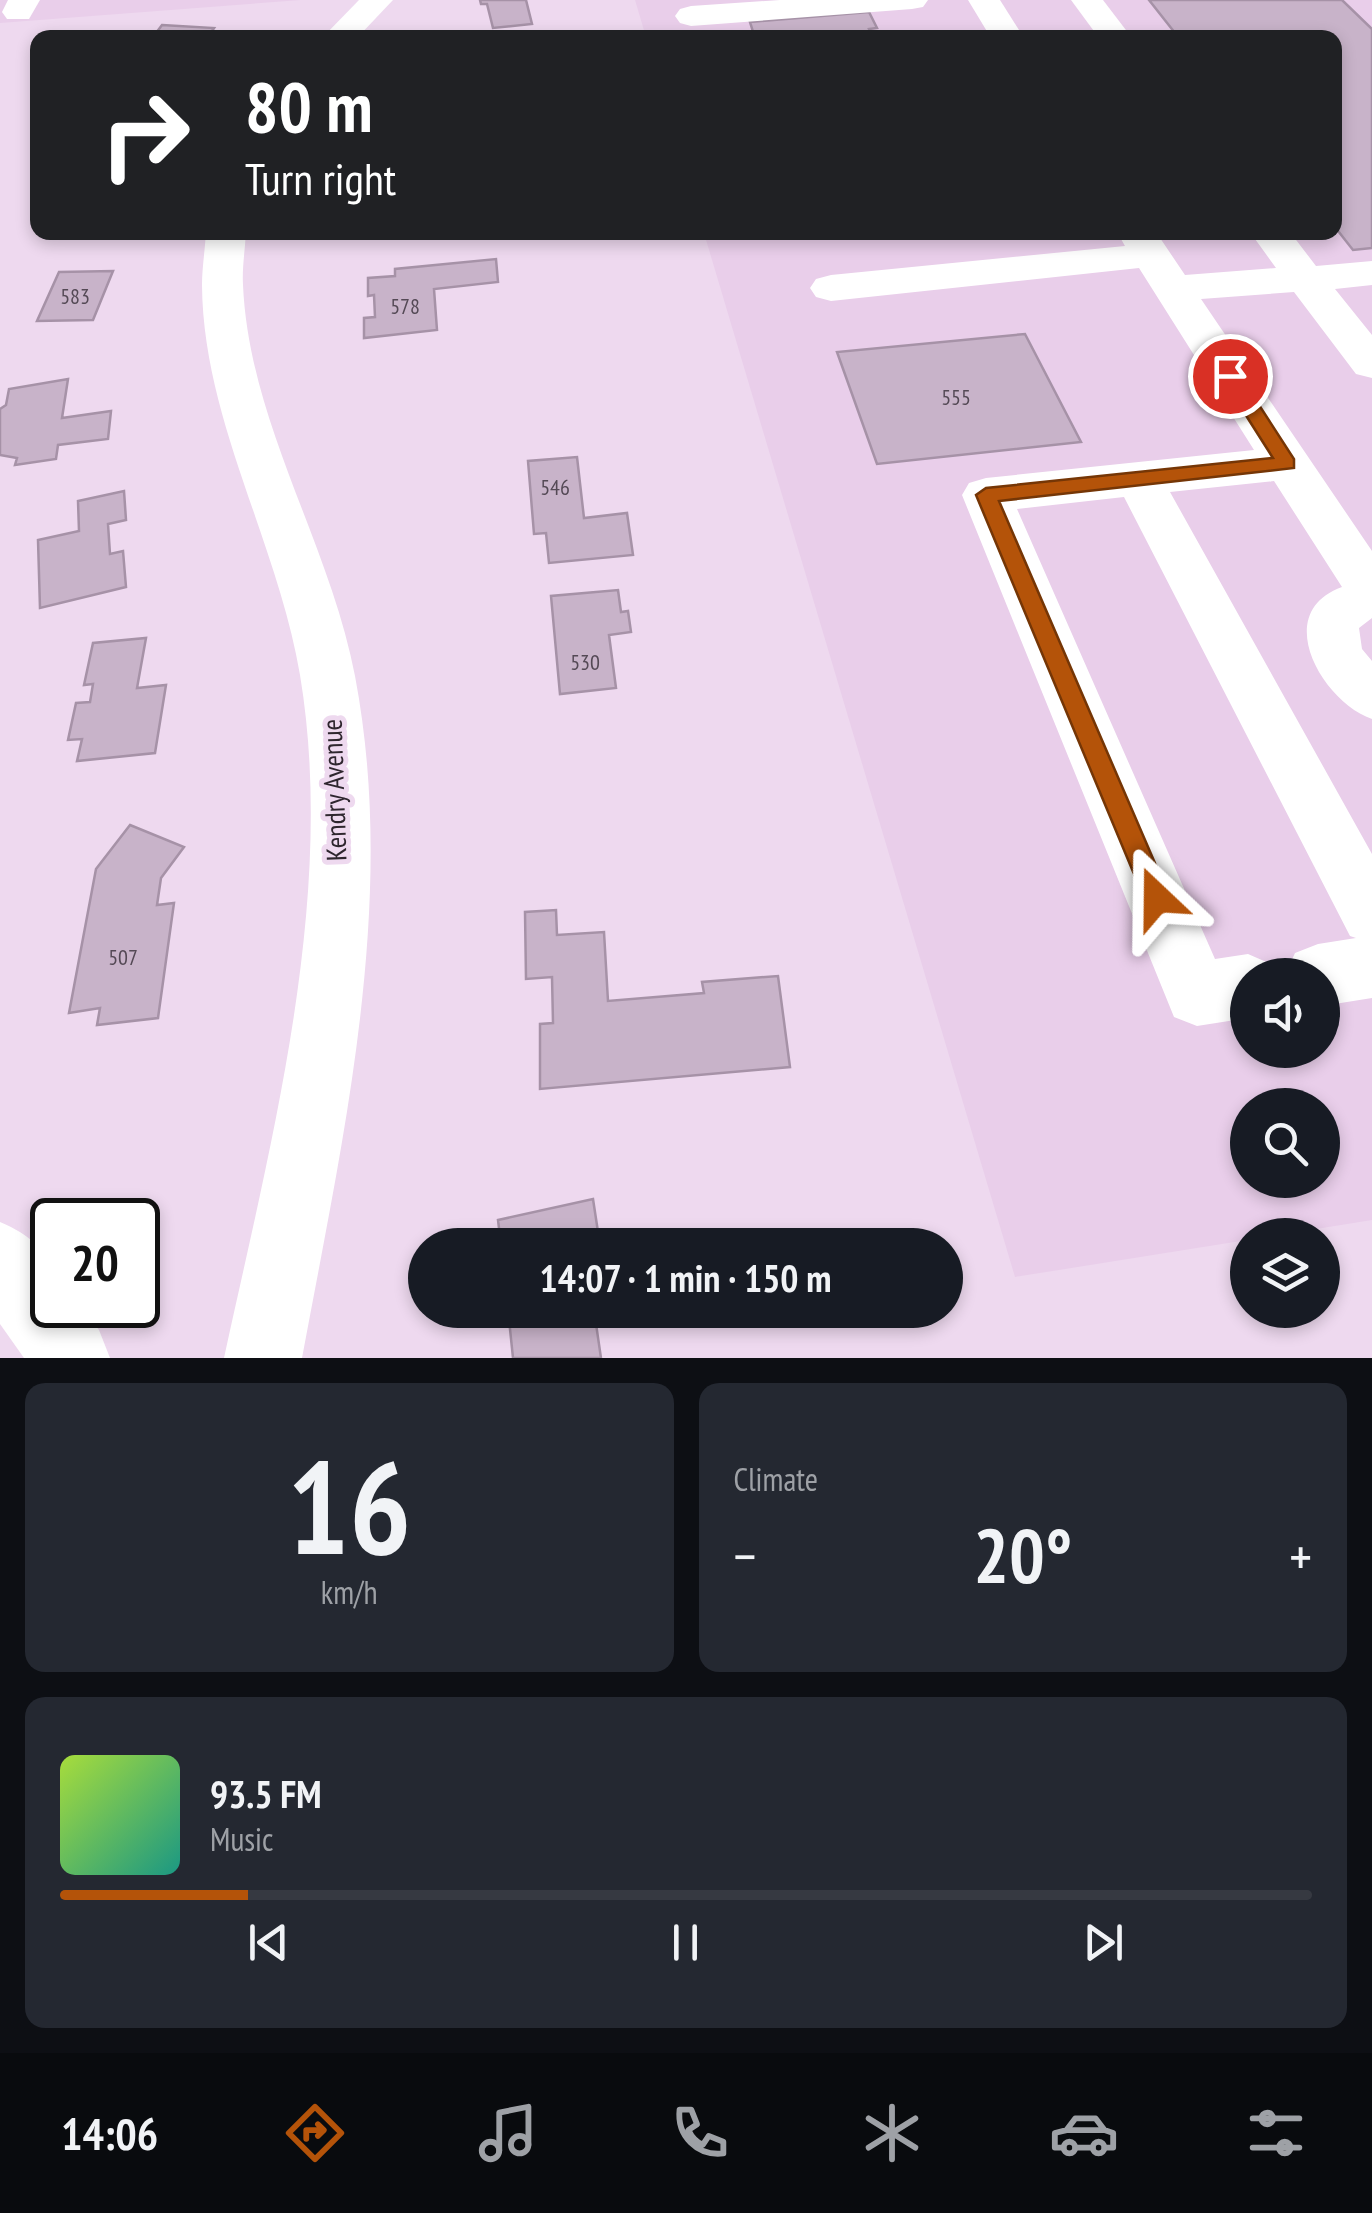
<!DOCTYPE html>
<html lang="en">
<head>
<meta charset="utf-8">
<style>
	body { margin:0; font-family:"PT Sans Narrow",sans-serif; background:#242831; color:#f1f3f6; height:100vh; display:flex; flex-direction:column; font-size:38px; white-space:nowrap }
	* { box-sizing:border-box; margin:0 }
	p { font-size:32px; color:#9ea1a6 }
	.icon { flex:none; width:55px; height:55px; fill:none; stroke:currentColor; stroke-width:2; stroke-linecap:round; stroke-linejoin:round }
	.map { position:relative; height:1358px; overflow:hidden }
	.side { display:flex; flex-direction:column; gap:25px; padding:25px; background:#0d0f14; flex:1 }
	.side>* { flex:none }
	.top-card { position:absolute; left:30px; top:30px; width:1312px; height:210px; border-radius:20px; box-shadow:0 5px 15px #0003; background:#202124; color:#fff; overflow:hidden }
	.tools { position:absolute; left:1230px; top:958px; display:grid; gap:20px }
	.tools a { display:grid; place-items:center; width:110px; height:110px; border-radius:50%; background:#171b24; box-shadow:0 5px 15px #0003; font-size:50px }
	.speed { position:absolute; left:30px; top:1198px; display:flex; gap:20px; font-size:50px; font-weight:700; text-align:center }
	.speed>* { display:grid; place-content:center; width:130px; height:130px; border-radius:50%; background:#171b24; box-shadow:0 5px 15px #0003; line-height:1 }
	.speed .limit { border:5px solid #111; border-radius:15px; background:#fff; color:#111 }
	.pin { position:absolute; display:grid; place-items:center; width:85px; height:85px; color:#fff; margin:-42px; border:5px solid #fff; border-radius:50%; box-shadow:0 2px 10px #0007 }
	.me { position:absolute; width:110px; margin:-55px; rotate:337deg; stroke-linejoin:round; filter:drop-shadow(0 0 8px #0008) }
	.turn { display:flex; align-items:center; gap:35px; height:210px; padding:0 50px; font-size:45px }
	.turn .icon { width:130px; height:130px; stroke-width:2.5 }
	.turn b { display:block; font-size:70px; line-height:85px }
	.big { font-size:75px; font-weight:700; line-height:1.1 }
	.side .tile { flex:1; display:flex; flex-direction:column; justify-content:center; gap:15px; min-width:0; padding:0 35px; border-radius:20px; background:#242831 }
	.side .dial { align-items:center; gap:0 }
	.dial b { font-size:130px; line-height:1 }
	.song { display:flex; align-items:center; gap:30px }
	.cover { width:120px; height:120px; border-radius:15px; background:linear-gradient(135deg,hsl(80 70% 55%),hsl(170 70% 35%)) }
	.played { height:10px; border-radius:5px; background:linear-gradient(90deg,#b45309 15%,#363941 15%) }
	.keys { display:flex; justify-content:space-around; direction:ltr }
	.heat { display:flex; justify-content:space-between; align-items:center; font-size:55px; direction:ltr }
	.side .tiles { flex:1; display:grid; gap:25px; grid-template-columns:1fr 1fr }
	.tile:last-child { grid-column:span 2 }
	.trip { position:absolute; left:408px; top:1228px; width:555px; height:100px; border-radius:50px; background:#171b24; box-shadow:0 5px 15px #0003; font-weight:700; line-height:100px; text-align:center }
	.menu { display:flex; height:160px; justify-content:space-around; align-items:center; background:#090b0e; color:#9ea1a6 }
	.menu .icon { width:70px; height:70px }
	.menu .selected { color:#b45309 }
	.menu b { font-size:45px; color:#f1f3f6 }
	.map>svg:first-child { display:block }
	.built { fill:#e9ceea; fill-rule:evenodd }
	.building { fill:#c8b3c9; stroke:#a692a7; stroke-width:2.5 }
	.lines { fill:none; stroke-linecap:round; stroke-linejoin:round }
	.minor { fill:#fff; fill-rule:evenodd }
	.route { fill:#b45309; stroke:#753606; stroke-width:2.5 }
	.labels { text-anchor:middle; stroke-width:10; stroke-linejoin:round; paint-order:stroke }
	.number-label { font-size:22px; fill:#544955 }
	.street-label { font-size:28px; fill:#2e262e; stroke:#eed9ef }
</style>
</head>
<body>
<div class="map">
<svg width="1372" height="1358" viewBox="0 0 1372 1358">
	<rect width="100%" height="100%" fill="#eed9ef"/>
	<g class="built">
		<path d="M0,0H301L0,23Z"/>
		<path d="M635,0H1372V1220L1279,1235H1248L1247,1240L1015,1277L704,233L1335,232V38L646,37ZM1248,975H1322V1050H1248ZM1248,1105H1322V1180H1248Z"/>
	</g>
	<g class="building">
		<path d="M480,0H526L532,24L493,28L487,4H481Z"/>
		<path d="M1149,0H1342L1372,29V248L1353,250L1335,227V38H1179Z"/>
		<path d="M869,12L877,28L869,29L873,38H755L750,22Z"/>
		<path d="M162,25L214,28L207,38H140L153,37Z"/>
		<path d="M496,259L498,282L434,289L437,330L364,338V318L375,317L374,295L368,296V278L395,276V269Z"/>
		<path d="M113,271L93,320L37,321L59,272Z"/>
		<path d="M1025,334L1081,442L877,464L837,352Z"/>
		<path d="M68,379L62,418L111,411L108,439L58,445L56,459L15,465L17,458L0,455V409L6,405L9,389Z"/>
		<path d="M577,457L584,518L627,513L633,555L549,563L546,533L534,534L528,461Z"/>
		<path d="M124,491L126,520L108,524L110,554L123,551L126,587L40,608L38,540L79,531L78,501Z"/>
		<path d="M618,590L621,612L628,611L631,632L609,635L616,688L560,694L551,596Z"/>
		<path d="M146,638L137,688L166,685L155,753L77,761L82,739L68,740L76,703L90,702L93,684L84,685L93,643Z"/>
		<path d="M130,825L184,847L161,878L157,905L174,903L158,1018L97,1025L100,1008L69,1013L96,869Z"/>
		<path d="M556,910L557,935L604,932L608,1001L704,993L702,982L778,976L790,1067L540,1089V1024L553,1023L552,977L526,979L525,912Z"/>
		<path d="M593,1199L600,1245H501L498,1220Z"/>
		<path d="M508,1310H594L601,1358H513Z"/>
	</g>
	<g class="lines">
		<g class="minor">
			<path d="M8,0H40L29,19H7L2,12Z"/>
			<path d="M359,0H393L357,38H322Z"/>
			<path d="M780,0H928L923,7L912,9L691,26L680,23L675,16L680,9L691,6Z"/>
			<path d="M968,0H1000L1024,38H991Z"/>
			<path d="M1071,0H1103L1132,38H1099Z"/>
			<path d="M206,232H246C245,250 242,268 243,285C249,422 330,544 355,676C398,901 343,1137 302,1358H224C271,1141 337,897 300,675C278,543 203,420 202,285C202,268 205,250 206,232Z"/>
			<path d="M1117,232H1156L1185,275L1276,268L1250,232H1290L1316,266L1372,261V285L1335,289L1372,335V378L1356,374L1294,292L1201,299L1372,551V618L1359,628L1362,649L1372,661V719C1323,702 1270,613 1342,587L1274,481L1170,492L1372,854V998L1322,1006V975H1285L1295,953L1318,944L1356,938L1350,936L1124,497L1017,509L1215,959L1248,954L1271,964L1276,975H1248V1018L1197,1026L1174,1017L962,495L969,483L986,478L1254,450L1139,268L831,301L816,297L810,288L816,279L831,275L1125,246Z"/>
			<path d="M0,1222C44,1241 52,1259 52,1305H80L99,1330L110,1358H24L0,1324Z"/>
		</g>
	</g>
	<path class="route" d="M1230,370L1237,371L1294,459V468L999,501L1170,898L1166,907L1157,910L1148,907L1144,898L976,495L986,488L1273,458L1221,376Z"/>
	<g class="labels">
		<g class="number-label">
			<text x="75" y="304">583</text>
			<text x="405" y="314">578</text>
			<text x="956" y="405">555</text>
			<text x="555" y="495">546</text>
			<text x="585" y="670">530</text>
			<text x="123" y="965">507</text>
		</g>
		<g class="street-label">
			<text transform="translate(334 790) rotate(-92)" y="10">Kendry Avenue</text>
		</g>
	</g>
</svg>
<div class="tools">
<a><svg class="icon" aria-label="sound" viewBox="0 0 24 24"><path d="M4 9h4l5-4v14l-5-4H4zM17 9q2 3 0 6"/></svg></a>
<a><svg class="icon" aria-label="search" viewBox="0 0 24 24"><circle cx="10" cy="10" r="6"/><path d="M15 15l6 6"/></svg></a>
<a><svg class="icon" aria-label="layers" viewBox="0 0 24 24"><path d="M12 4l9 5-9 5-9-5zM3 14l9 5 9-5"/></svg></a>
</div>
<div class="speed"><div class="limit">20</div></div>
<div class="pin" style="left:1230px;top:376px;background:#d93025"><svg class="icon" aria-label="arrive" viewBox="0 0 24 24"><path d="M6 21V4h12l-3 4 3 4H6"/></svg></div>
<svg class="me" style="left:1157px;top:898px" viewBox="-20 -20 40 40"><path d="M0-17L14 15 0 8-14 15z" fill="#b45309" stroke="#fff" stroke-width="4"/></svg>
<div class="trip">14:07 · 1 min · 150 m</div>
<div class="top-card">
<div class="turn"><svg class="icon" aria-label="right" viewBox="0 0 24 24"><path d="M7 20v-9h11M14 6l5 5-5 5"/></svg><div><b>80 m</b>Turn right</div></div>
</div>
</div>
<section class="side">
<div class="tiles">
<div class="tile dial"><b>16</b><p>km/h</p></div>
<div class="tile"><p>Climate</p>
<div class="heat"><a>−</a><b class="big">20°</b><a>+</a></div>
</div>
<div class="tile">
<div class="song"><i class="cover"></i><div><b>93.5 FM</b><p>Music</p></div></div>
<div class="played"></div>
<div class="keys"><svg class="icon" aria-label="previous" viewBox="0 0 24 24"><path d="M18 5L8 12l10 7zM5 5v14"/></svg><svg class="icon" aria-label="pause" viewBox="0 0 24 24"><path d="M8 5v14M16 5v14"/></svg><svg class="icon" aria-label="next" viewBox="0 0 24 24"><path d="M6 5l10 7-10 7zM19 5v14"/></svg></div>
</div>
</div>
</section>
<nav class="menu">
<b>14:06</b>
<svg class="icon selected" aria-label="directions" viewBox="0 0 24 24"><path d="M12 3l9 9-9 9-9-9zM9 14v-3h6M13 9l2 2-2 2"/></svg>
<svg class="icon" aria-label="music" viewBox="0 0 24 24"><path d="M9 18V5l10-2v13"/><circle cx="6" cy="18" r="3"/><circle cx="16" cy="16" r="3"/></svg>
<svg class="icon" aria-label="phone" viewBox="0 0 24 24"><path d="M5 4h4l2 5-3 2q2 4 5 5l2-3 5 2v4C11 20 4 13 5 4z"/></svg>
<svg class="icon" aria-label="climate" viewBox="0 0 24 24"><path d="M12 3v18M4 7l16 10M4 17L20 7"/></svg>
<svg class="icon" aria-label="car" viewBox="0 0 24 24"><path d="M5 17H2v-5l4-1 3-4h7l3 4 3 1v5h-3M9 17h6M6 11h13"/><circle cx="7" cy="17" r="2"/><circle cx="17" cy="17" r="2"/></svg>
<svg class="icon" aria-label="filters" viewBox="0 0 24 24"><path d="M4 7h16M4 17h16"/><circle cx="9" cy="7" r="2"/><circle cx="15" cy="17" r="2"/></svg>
</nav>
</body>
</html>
